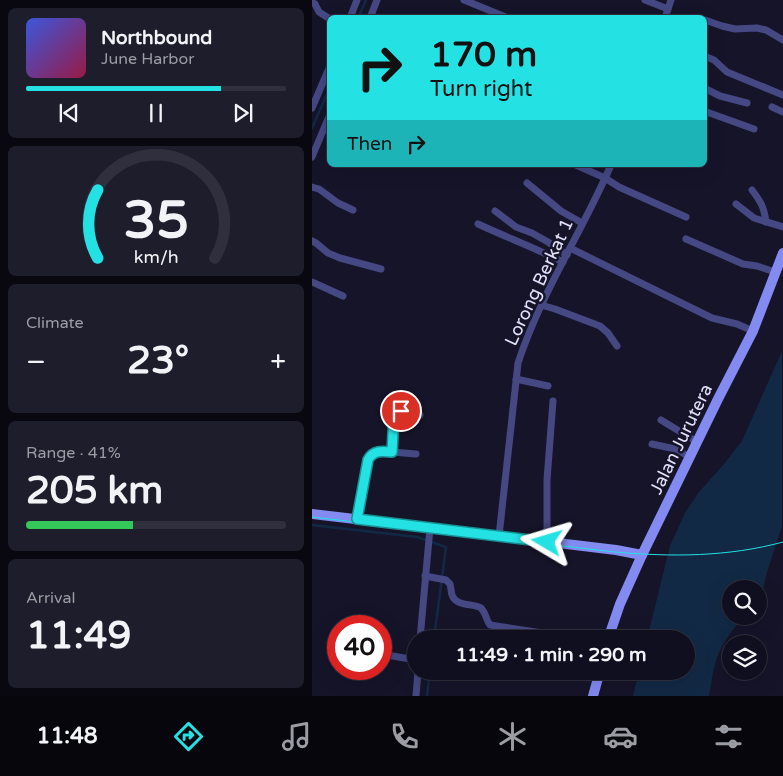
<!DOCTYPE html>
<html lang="en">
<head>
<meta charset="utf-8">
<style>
	body { margin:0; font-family:"Varela Round",sans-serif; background:#1e1d2c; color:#f1f3f6; height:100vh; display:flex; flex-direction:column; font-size:19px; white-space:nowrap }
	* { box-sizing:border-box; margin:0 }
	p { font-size:16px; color:#9c9ca4 }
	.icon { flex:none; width:28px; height:28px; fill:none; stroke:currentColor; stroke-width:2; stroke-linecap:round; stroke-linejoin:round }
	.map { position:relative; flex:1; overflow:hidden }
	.panel { display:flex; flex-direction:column; gap:8px; padding:8px; background:#090811; width:312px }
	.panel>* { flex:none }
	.banner { position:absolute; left:15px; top:15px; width:380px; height:152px; border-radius:8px; box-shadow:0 5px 20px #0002,0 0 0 1px #302f3d; background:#24e1e4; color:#111; overflow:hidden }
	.fabs { position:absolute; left:410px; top:580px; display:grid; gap:10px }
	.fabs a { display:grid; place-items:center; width:45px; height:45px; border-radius:50%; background:#100f1f; box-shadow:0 5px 20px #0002,0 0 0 1px #302f3d; font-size:25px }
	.speed { position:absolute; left:15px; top:615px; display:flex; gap:10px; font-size:25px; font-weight:700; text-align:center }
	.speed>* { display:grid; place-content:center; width:65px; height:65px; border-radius:50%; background:#100f1f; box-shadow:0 5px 20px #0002,0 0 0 1px #302f3d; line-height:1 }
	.speed .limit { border:8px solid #d22; background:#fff; color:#111 }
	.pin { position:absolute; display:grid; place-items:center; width:42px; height:42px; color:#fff; margin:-21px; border:2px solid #fff; border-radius:50%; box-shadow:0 1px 5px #0007 }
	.me { position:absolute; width:55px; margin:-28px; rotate:277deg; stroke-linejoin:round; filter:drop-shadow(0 0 4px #0008) }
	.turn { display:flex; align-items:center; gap:18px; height:105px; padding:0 20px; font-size:22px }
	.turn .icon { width:65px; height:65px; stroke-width:2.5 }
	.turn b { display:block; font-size:35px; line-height:42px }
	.then { display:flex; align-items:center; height:48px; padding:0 20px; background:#0003; gap:10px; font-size:19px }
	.big { font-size:38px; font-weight:700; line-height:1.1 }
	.panel .card { flex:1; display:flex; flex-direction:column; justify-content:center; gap:8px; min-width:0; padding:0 18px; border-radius:8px; background:#1e1d2c }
	.panel .dial { align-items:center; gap:0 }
	.dial svg { height:130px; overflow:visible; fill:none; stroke:#302f3d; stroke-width:7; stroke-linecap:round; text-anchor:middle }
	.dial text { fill:#f1f3f6; stroke:none }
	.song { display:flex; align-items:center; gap:15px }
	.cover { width:60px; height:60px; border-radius:8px; background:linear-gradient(135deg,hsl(230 70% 55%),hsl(340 70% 35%)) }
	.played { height:5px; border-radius:2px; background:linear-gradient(90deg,#24e1e4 75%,#302f3d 75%) }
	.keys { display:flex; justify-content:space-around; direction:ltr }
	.heat { display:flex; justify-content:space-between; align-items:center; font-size:28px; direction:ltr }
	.charge { height:8px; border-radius:4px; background:linear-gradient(90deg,#34c759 41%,#302f3d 0) }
	.trip { position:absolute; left:95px; top:630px; width:288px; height:50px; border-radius:25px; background:#100f1f; box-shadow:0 5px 20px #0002,0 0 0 1px #302f3d; font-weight:700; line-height:50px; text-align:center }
	.tab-bar { display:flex; height:80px; justify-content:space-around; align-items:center; background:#06060c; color:#9c9ca4 }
	.tab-bar .icon { width:35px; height:35px }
	.tab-bar .current { color:#24e1e4 }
	.tab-bar b { font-size:22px; color:#f1f3f6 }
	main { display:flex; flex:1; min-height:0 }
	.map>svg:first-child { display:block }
	.water { fill:#122945 }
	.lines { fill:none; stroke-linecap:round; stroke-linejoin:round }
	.stream { stroke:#122945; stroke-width:2.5 }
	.street { stroke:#454883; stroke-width:7 }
	.secondary { stroke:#838af0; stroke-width:10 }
	.tram { stroke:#24e1e4; stroke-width:1 }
	.route-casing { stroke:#179294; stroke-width:12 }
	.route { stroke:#24e1e4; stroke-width:9 }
	.labels { text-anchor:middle; stroke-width:5; stroke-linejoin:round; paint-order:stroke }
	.street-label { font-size:18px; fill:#e1e1fb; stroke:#161429 }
</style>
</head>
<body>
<main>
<section class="panel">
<div class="card">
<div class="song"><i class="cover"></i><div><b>Northbound</b><p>June Harbor</p></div></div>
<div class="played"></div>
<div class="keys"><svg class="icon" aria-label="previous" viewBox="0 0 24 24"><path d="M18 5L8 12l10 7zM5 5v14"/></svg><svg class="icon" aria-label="pause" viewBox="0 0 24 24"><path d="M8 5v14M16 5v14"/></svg><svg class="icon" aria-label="next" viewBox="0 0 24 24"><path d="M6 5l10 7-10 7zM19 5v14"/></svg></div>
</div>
<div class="card dial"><svg viewBox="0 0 100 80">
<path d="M14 69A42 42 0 1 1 86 69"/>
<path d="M14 69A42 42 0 0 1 14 27" stroke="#24e1e4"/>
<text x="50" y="56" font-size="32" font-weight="700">35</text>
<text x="50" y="72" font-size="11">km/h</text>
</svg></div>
<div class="card"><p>Climate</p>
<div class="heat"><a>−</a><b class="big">23°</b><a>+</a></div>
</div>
<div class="card"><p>Range · 41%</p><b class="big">205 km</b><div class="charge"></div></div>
<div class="card"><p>Arrival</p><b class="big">11:49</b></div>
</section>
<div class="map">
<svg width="471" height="696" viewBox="0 0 471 696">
	<rect width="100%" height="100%" fill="#161429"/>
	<path class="water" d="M470,351V526L455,572L447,605L446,606V589H419V616H433C420,630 408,645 403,664C400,674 399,685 397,696H321L327,671H374V639H335L358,546L373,513L387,492L412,464L430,441Z"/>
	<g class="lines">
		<g class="stream">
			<path d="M46,18L54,0"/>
			<path d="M0,128L18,87"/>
			<path d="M0,525L105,537L134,547L122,639"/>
			<path d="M115,696L118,671"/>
		</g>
		<g class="street">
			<path d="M152,0L196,18"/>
			<path d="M333,0L356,9"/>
			<path d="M0,2L3,4L7,12L18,19"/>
			<path d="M38,18L45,0"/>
			<path d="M58,18L65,0"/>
			<path d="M353,18L359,0"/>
			<path d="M393,20L410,26L423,29L445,28L454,30L471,40"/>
			<path d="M392,56L402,60L415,72L471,95"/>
			<path d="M392,88L408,96L435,103"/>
			<path d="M460,107L471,112"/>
			<path d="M0,108L18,66"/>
			<path d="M392,111L442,129"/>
			<path d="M0,157L18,114"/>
			<path d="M264,165L293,178L307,187L374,217"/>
			<path d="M215,183L249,211L270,223"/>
			<path d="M0,187L7,189L26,203L41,210"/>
			<path d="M440,190C449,202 452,207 454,222"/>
			<path d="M424,204L442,218L471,227"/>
			<path d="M183,211L204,227L220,233L236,242L255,255"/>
			<path d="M166,224C194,237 223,248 251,262"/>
			<path d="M374,239L431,264L445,266L463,272"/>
			<path d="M0,241L4,243L16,253L28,258L69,269"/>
			<path d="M258,248L400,318L425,324L441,331"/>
			<path d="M0,282L31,296"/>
			<path d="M229,305L243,309L288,326L296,333L305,346"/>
			<path d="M204,379L236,386"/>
			<path d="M349,420L385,442"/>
			<path d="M340,444L363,449L378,457"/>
			<path d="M80,452L104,454"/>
			<path d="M45,519L57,457C62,450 73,452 80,452L82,415L84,412L89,411L108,415"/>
			<path d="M187,536L206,363C229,293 270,232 299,165"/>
			<path d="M235,542V480L241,401"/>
			<path d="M113,576L134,580L138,584C139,587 139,592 140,595C144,607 161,603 169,608C174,613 174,620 178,625L270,639"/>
			<path d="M108,639L118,528"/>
			<path d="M22,649L26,650"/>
			<path d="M69,654L104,660"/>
			<path d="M104,696L106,671"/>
		</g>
		<g class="secondary">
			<path d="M0,514L187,536L304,550L330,555"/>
			<path d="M296,639L308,604L330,555L406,399L441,331L471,253"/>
			<path d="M281,696L288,671"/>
		</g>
		<path class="tram" d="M0,517L303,552C359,557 416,557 471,542"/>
	</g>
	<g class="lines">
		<defs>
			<path id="route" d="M89,411L84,412L82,415L80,452C70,451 61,450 56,460L45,519L235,542"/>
		</defs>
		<use href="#route" class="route-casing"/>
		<use href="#route" class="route"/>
	</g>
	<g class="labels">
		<g class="street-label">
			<text transform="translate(227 282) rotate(-65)" y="6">Lorong Berkat 1</text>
			<text transform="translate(369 439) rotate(-64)" y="6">Jalan Jurutera</text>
		</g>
	</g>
</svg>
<div class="fabs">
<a><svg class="icon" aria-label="search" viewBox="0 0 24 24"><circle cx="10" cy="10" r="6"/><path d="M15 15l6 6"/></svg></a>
<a><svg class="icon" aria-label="layers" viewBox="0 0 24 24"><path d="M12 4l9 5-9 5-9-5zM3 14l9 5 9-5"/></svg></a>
</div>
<div class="speed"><div class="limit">40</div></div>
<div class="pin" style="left:89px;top:411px;background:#d93025"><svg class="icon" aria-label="arrive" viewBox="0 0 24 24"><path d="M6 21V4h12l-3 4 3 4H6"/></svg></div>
<svg class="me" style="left:235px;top:542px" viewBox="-20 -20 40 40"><path d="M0-17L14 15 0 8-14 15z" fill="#24e1e4" stroke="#fff" stroke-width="4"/></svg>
<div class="trip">11:49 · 1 min · 290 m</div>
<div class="banner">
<div class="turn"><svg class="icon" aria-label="right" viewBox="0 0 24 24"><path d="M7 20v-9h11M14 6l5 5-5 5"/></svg><div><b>170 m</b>Turn right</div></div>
<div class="then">Then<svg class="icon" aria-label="right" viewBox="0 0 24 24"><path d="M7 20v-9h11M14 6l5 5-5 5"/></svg></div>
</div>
</div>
</main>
<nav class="tab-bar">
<b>11:48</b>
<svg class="icon current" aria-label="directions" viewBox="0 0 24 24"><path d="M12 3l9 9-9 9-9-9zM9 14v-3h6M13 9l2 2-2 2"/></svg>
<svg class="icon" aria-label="music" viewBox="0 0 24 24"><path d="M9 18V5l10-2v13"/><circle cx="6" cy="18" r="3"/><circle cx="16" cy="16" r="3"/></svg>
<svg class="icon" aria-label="phone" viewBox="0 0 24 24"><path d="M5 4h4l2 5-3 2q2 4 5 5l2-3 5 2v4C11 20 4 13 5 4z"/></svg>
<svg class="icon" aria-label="climate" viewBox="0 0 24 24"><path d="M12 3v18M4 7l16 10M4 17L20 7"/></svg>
<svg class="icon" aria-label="car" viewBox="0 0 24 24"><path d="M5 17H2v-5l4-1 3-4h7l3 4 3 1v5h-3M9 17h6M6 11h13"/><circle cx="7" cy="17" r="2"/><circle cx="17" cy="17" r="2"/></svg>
<svg class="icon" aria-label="filters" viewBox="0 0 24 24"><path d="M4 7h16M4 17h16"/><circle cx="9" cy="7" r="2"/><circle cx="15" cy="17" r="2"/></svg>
</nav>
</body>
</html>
